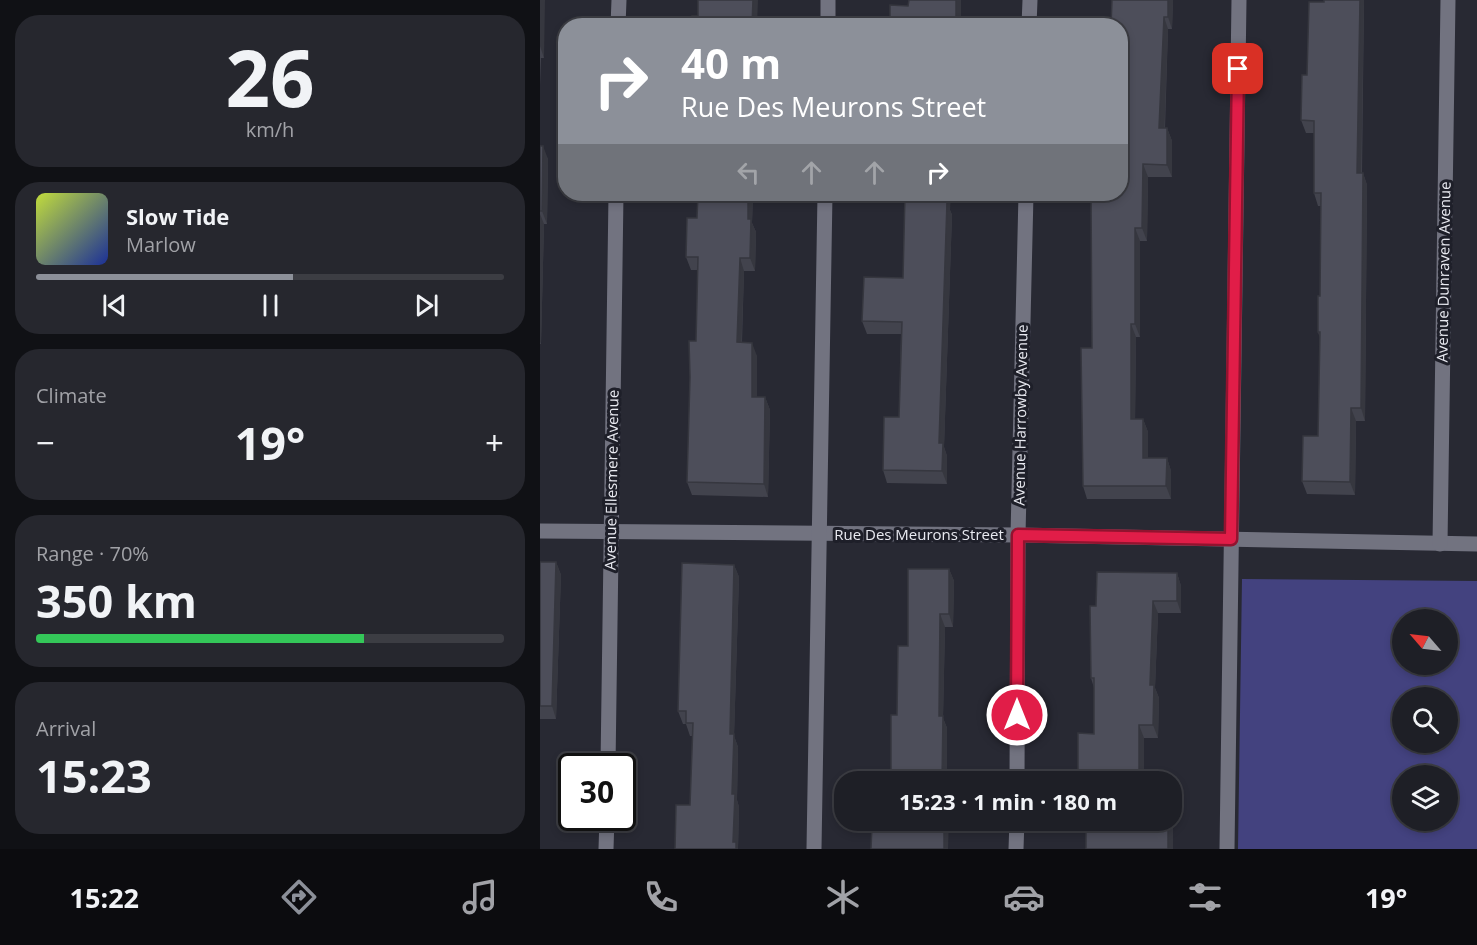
<!DOCTYPE html>
<html lang="en">
<head>
<meta charset="utf-8">
<style>
	body { margin:0; font-family:"Open Sans",sans-serif; background:#26272e; color:#f1f3f6; height:100vh; display:flex; flex-direction:column; font-size:22px; white-space:nowrap }
	* { box-sizing:border-box; margin:0 }
	p { font-size:20px; color:#a1a2a7 }
	.icon { flex:none; width:33px; height:33px; fill:none; stroke:currentColor; stroke-width:2; stroke-linecap:round; stroke-linejoin:round }
	.map { position:relative; flex:1; overflow:hidden }
	.drawer { display:flex; flex-direction:column; gap:15px; padding:15px; background:#101115; width:540px }
	.drawer>* { flex:none }
	.top-card { position:absolute; left:18px; top:18px; width:570px; height:183px; border-radius:24px; box-shadow:0 3px 9px #0003,0 0 0 2px #3c3d43; background:#8c9099; color:#fff; overflow:hidden }
	.needle { width:39px; rotate:298deg }
	.buttons { position:absolute; left:852px; top:609px; display:grid; gap:12px }
	.buttons a { display:grid; place-items:center; width:66px; height:66px; border-radius:50%; background:#1e1f26; box-shadow:0 3px 9px #0003,0 0 0 2px #3c3d43; font-size:30px }
	.speed { position:absolute; left:18px; top:753px; display:flex; gap:12px; font-size:30px; font-weight:700; text-align:center }
	.speed>* { display:grid; place-content:center; width:78px; height:78px; border-radius:50%; background:#1e1f26; box-shadow:0 3px 9px #0003,0 0 0 2px #3c3d43; line-height:1 }
	.speed .limit { border:3px solid #111; border-radius:9px; background:#fff; color:#111 }
	.pin { position:absolute; display:grid; place-items:center; width:51px; height:51px; color:#fff; margin:-26px; border-radius:12px; box-shadow:0 3px 9px #0006 }
	.me { position:absolute; width:66px; margin:-33px; rotate:0deg; stroke-linejoin:round; filter:drop-shadow(0 0 4px #0008) }
	.turn { display:flex; align-items:center; gap:21px; height:126px; padding:0 24px; font-size:27px }
	.turn .icon { width:78px; height:78px; stroke-width:2.5 }
	.turn b { display:block; font-size:42px; line-height:51px }
	.lanes { display:flex; align-items:center; height:57px; padding:0 24px; background:#0003; justify-content:center; gap:30px; direction:ltr }
	.lanes .off { opacity:.35 }
	.big { font-size:45px; font-weight:700; line-height:1.1 }
	.drawer .card { flex:1; display:flex; flex-direction:column; justify-content:center; gap:9px; min-width:0; padding:0 21px; border-radius:24px; background:#26272e }
	.drawer .dial { align-items:center; gap:0 }
	.dial b { font-size:78px; line-height:1 }
	.song { display:flex; align-items:center; gap:18px }
	.cover { width:72px; height:72px; border-radius:9px; background:linear-gradient(135deg,hsl(70 70% 55%),hsl(230 70% 35%)) }
	.played { height:6px; border-radius:3px; background:linear-gradient(90deg,#8c9099 55%,#3c3d43 55%) }
	.keys { display:flex; justify-content:space-around; direction:ltr }
	.heat { display:flex; justify-content:space-between; align-items:center; font-size:33px; direction:ltr }
	.charge { height:9px; border-radius:4px; background:linear-gradient(90deg,#34c759 70%,#3c3d43 0) }
	.trip { position:absolute; left:294px; top:771px; width:348px; height:60px; border-radius:24px; background:#1e1f26; box-shadow:0 3px 9px #0003,0 0 0 2px #3c3d43; font-weight:700; line-height:60px; text-align:center }
	.tab-bar { display:flex; height:96px; justify-content:space-around; align-items:center; background:#0c0c0f; color:#a1a2a7 }
	.tab-bar .icon { width:42px; height:42px }
	.tab-bar .active { color:#8c9099 }
	.tab-bar b { font-size:27px; color:#f1f3f6 }
	main { display:flex; flex:1; min-height:0 }
	.map>svg:first-child { display:block }
	.green { fill:#43427f; fill-rule:evenodd }
	.lines { fill:none; stroke-linecap:round; stroke-linejoin:round }
	.minor { stroke:#727380; stroke-width:15 }
	.wall { fill:#42434d }
	.shaded-wall { fill:#36373f }
	.building { fill:#4d4e5a; stroke:#36373f; stroke-width:1.5 }
	.route-casing { stroke:#92132f; stroke-width:15 }
	.route { stroke:#e11d48; stroke-width:10 }
	.labels { text-anchor:middle; stroke-width:6; stroke-linejoin:round; paint-order:stroke }
	.street-label { font-size:15px; fill:#e9eaf1; stroke:#1e1f29 }
</style>
</head>
<body>
<main>
<section class="drawer">
<div class="card dial"><b>26</b><p>km/h</p></div>
<div class="card">
<div class="song"><i class="cover"></i><div><b>Slow Tide</b><p>Marlow</p></div></div>
<div class="played"></div>
<div class="keys"><svg class="icon" aria-label="previous" viewBox="0 0 24 24"><path d="M18 5L8 12l10 7zM5 5v14"/></svg><svg class="icon" aria-label="pause" viewBox="0 0 24 24"><path d="M8 5v14M16 5v14"/></svg><svg class="icon" aria-label="next" viewBox="0 0 24 24"><path d="M6 5l10 7-10 7zM19 5v14"/></svg></div>
</div>
<div class="card"><p>Climate</p>
<div class="heat"><a>−</a><b class="big">19°</b><a>+</a></div>
</div>
<div class="card"><p>Range · 70%</p><b class="big">350 km</b><div class="charge"></div></div>
<div class="card"><p>Arrival</p><b class="big">15:23</b></div>
</section>
<div class="map">
<svg width="937" height="849" viewBox="0 0 937 849">
	<rect width="100%" height="100%" fill="#282933"/>
	<path class="green" d="M702,579L937,581V849H698ZM862,620H908V664H862ZM862,698H908V742H862ZM862,776H908V820H862Z"/>
	<g class="lines">
		<g class="minor">
			<path d="M78,26L79,0"/>
			<path d="M288,26V0"/>
			<path d="M489,26L490,0"/>
			<path d="M0,531L478,535L937,544"/>
			<path d="M900,544L908,0"/>
			<path d="M68,766L76,194"/>
			<path d="M477,782L478,535L486,194"/>
			<path d="M66,849L67,818"/>
			<path d="M274,849L285,194"/>
			<path d="M476,849L477,820"/>
			<path d="M687,849L699,0"/>
		</g>
	</g>
	<g class="wall">
		<path d="M0,0L4,58H1L0,86Z"/>
		<path d="M572,0H633L632,29H628L625,128H627L632,141V177H608L607,241H600V337H596L595,419H603L608,432V458H627L631,471V499H547L543,486L552,348L580,194Z"/>
		<path d="M784,0H824L822,173H823L827,185L825,421H816L815,495L767,494L762,481L778,436L780,338L778,332L780,296L781,206H778L774,193V133H766L761,120L767,75Z"/>
		<path d="M0,146L8,159L7,224H4L1,344H0Z"/>
		<path d="M158,194H213L212,223L216,232L215,271H204L202,342L217,356V397H225L230,410L228,497L152,495L147,482L156,341L158,270H151L146,257L157,218Z"/>
		<path d="M410,210L412,215L404,447L407,456V484L347,483L343,470L359,417L361,334H327L322,321L363,278Z"/>
		<path d="M0,562H16L21,575L16,719H0Z"/>
		<path d="M194,565L199,577L194,736L198,747L197,800L199,807L198,848L152,736H150L146,724H143L138,711Z"/>
		<path d="M409,569L414,581L413,627H405L403,718L407,728V782H351L357,715L368,646Z"/>
		<path d="M637,573L641,586V613H618L615,688L619,698L618,738H604V782H541L538,773L554,734V688L551,678Z"/>
	</g>
	<g class="shaded-wall">
		<path d="M0,0H5L4,58L0,46Z"/>
		<path d="M213,0H218L217,26H212Z"/>
		<rect x="416" y="0" width="5" height="26"/>
		<path d="M628,0H633L632,29L628,17Z"/>
		<path d="M820,0H824L821,186L817,173Z"/>
		<path d="M624,17L628,29L624,141L619,128Z"/>
		<path d="M627,128L632,141V177L627,165Z"/>
		<path d="M3,146L8,159L7,224L2,211Z"/>
		<path d="M603,164L608,177L607,241L602,228Z"/>
		<path d="M823,173L827,185L825,421L821,408Z"/>
		<path d="M208,194H213L212,223L216,232L215,271L210,258L208,219Z"/>
		<path d="M406,194H411L410,210L412,215L404,447L407,456V484L402,471L399,443Z"/>
		<path d="M0,214L4,224L1,344L0,342Z"/>
		<path d="M595,228L600,241V337L595,324Z"/>
		<path d="M200,258L204,271L201,355L197,342Z"/>
		<path d="M591,324L596,337L595,432L591,419Z"/>
		<path d="M212,343L217,356V410L212,397Z"/>
		<path d="M225,397L230,410L228,497L224,484Z"/>
		<path d="M811,408L816,421L815,495L810,482Z"/>
		<path d="M603,419L608,432V470L603,458Z"/>
		<path d="M627,458L631,471V499L626,486Z"/>
		<path d="M16,562L21,575L16,719L12,706Z"/>
		<path d="M194,565L199,577L194,736L198,747L197,800L199,807L198,849H196L193,842L190,734Z"/>
		<path d="M409,569L414,581L413,627L409,614Z"/>
		<path d="M637,573L641,586V613L637,601Z"/>
		<path d="M613,601L618,613L615,688L619,698L618,738L613,725L610,685Z"/>
		<path d="M400,614L405,627L403,718L407,728V782H402L399,716Z"/>
		<path d="M599,725L604,738V782H599Z"/>
		<path d="M632,805L633,809V849H628V820H632Z"/>
		<path d="M404,820H409L408,849H404Z"/>
	</g>
	<g class="building">
		<path d="M158,0H213L212,26H152V16H158Z"/>
		<path d="M369,0H416V26H350V5L368,6Z"/>
		<path d="M572,0H628V17H624L619,128H627V165L603,164L602,228H595V324H591V419H603V458H627L626,486H543L541,348H552L551,194H580V26H571Z"/>
		<path d="M784,0H820L817,173H823L821,408H811L810,482L762,481L763,436H778L780,332H778V296H780L781,193H774V121L761,120L762,75H767L769,2H784Z"/>
		<path d="M0,146H3L2,211H0Z"/>
		<path d="M158,194H208V219H211L210,258H200L197,342L212,343V397H225L224,484L147,482L150,377L149,341H156L158,257H146L147,218H157Z"/>
		<path d="M365,194H406L405,202H407L399,443H403L402,471L343,470L344,417H359L362,322L322,321L324,277L363,278Z"/>
		<path d="M0,562H16L12,706H0Z"/>
		<path d="M142,563L194,565L190,734H194L192,794H195L193,842H196V849H135L136,805H150L153,723H146V711H138Z"/>
		<path d="M368,569H409V614H400L399,716H403L402,782H351V715H357L358,646H368Z"/>
		<path d="M557,572L637,573V601H613L610,685H614L613,725H599V782H547V773H538V733L554,734V678H551L550,606H556Z"/>
		<path d="M351,820H404V849H331L332,825H351Z"/>
		<rect x="546" y="820" width="82" height="29"/>
	</g>
	<g class="lines">
		<defs>
			<path id="route" d="M477,715L478,535L691,539L698,69"/>
		</defs>
		<use href="#route" class="route-casing"/>
		<use href="#route" class="route"/>
	</g>
	<g class="labels">
		<g class="street-label">
			<text transform="translate(904 272) rotate(-89)" y="5">Avenue Dunraven Avenue</text>
			<text transform="translate(481 415) rotate(-89)" y="5">Avenue Harrowby Avenue</text>
			<text transform="translate(72 480) rotate(-89)" y="5">Avenue Ellesmere Avenue</text>
			<text x="379" y="540">Rue Des Meurons Street</text>
		</g>
	</g>
</svg>
<div class="buttons">
<a><svg class="needle" viewBox="-14 -14 28 28"><path d="M0-13l5 13h-10z" fill="#e53935"/><path d="M0 13l5-13h-10z" fill="#a1a2a7"/></svg></a>
<a><svg class="icon" aria-label="search" viewBox="0 0 24 24"><circle cx="10" cy="10" r="6"/><path d="M15 15l6 6"/></svg></a>
<a><svg class="icon" aria-label="layers" viewBox="0 0 24 24"><path d="M12 4l9 5-9 5-9-5zM3 14l9 5 9-5"/></svg></a>
</div>
<div class="speed"><div class="limit">30</div></div>
<div class="pin" style="left:698px;top:69px;background:#d93025"><svg class="icon" aria-label="arrive" viewBox="0 0 24 24"><path d="M6 21V4h12l-3 4 3 4H6"/></svg></div>
<svg class="me" style="left:477px;top:715px" viewBox="-20 -20 40 40"><circle r="17" fill="#e11d48" stroke="#fff" stroke-width="3"/><path d="M0-11L8 9 0 5-8 9z" fill="#fff"/></svg>
<div class="trip">15:23 · 1 min · 180 m</div>
<div class="top-card">
<div class="turn"><svg class="icon" aria-label="right" viewBox="0 0 24 24"><path d="M7 20v-9h11M14 6l5 5-5 5"/></svg><div><b>40 m</b>Rue Des Meurons Street</div></div>
<div class="lanes"><svg class="icon off" aria-label="left" viewBox="0 0 24 24"><path d="M17 20v-9H6M10 6l-5 5 5 5"/></svg><svg class="icon off" aria-label="ahead" viewBox="0 0 24 24"><path d="M12 20V5M6 11l6-6 6 6"/></svg><svg class="icon off" aria-label="ahead" viewBox="0 0 24 24"><path d="M12 20V5M6 11l6-6 6 6"/></svg><svg class="icon" aria-label="right" viewBox="0 0 24 24"><path d="M7 20v-9h11M14 6l5 5-5 5"/></svg></div>
</div>
</div>
</main>
<nav class="tab-bar">
<b>15:22</b>
<svg class="icon active" aria-label="directions" viewBox="0 0 24 24"><path d="M12 3l9 9-9 9-9-9zM9 14v-3h6M13 9l2 2-2 2"/></svg>
<svg class="icon" aria-label="music" viewBox="0 0 24 24"><path d="M9 18V5l10-2v13"/><circle cx="6" cy="18" r="3"/><circle cx="16" cy="16" r="3"/></svg>
<svg class="icon" aria-label="phone" viewBox="0 0 24 24"><path d="M5 4h4l2 5-3 2q2 4 5 5l2-3 5 2v4C11 20 4 13 5 4z"/></svg>
<svg class="icon" aria-label="climate" viewBox="0 0 24 24"><path d="M12 3v18M4 7l16 10M4 17L20 7"/></svg>
<svg class="icon" aria-label="car" viewBox="0 0 24 24"><path d="M5 17H2v-5l4-1 3-4h7l3 4 3 1v5h-3M9 17h6M6 11h13"/><circle cx="7" cy="17" r="2"/><circle cx="17" cy="17" r="2"/></svg>
<svg class="icon" aria-label="filters" viewBox="0 0 24 24"><path d="M4 7h16M4 17h16"/><circle cx="9" cy="7" r="2"/><circle cx="15" cy="17" r="2"/></svg>
<b>19°</b>
</nav>
</body>
</html>
